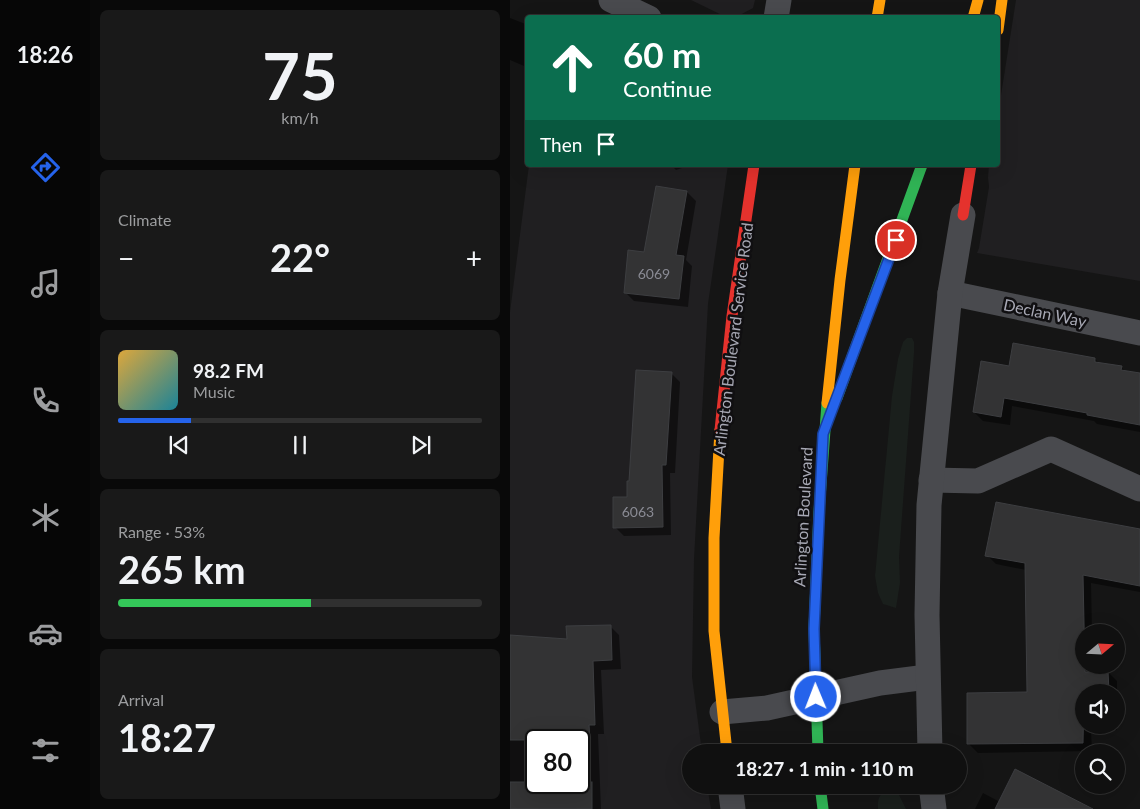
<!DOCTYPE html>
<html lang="en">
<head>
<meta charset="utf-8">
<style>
	body { margin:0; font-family:Lato,sans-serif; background:#191919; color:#f1f3f6; height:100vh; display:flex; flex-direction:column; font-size:19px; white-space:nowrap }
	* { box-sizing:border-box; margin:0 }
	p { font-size:16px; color:#9c9d9f }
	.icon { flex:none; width:28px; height:28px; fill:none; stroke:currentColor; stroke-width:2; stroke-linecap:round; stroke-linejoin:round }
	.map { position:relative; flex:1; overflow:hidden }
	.side { display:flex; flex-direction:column; gap:10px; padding:10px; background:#090909; width:420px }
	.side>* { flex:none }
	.banner { position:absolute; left:15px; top:15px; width:475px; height:152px; border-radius:5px; box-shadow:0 5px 20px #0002,0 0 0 1px #303030; background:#0b6e4f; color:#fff; overflow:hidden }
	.needle { width:32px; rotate:71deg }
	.tools { position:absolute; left:565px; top:624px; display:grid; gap:10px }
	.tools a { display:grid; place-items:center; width:50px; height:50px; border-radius:50%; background:#101010; box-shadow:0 5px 20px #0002,0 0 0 1px #303030; font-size:25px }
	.speed { position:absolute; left:15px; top:729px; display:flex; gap:10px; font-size:25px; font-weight:700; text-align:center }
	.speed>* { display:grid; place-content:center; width:65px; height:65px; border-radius:50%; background:#101010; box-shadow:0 5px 20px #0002,0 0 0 1px #303030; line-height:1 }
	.speed .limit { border:2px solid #111; border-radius:8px; background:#fff; color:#111 }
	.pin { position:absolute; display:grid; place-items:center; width:42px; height:42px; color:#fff; margin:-21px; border:2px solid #fff; border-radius:50%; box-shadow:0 1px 5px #0007 }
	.me { position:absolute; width:55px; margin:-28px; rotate:359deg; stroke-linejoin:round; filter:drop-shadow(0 0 4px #0008) }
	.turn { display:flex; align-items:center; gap:18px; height:105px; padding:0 15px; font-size:22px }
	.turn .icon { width:65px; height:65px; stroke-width:2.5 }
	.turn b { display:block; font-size:35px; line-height:42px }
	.then { display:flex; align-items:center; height:48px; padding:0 15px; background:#0003; gap:10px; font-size:19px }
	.big { font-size:38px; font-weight:700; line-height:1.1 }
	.side .widget { flex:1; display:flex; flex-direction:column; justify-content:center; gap:8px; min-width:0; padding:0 18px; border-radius:8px; background:#191919 }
	.side .dial { align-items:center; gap:0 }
	.dial b { font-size:65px; line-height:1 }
	.song { display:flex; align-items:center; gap:15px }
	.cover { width:60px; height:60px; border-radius:8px; background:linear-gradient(135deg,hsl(40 70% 55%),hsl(190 70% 35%)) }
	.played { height:5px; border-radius:2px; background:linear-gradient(90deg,#2563eb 20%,#303030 20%) }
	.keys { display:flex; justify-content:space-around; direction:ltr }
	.heat { display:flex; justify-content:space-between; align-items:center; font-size:28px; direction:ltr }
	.charge { height:8px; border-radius:4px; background:linear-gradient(90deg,#34c759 53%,#303030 0) }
	.trip { position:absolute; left:172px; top:744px; width:285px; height:50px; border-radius:25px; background:#101010; box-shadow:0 5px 20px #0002,0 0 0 1px #303030; font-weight:700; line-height:50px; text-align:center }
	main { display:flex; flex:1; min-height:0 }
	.tabs { display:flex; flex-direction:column; width:90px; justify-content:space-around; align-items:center; background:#060606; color:#9c9d9f }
	.tabs .icon { width:35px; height:35px }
	.tabs .selected { color:#2563eb }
	.tabs b { font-size:22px; color:#f1f3f6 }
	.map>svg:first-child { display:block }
	.built { fill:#201f21; fill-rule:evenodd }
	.green { fill:#1a1f1c }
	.shadow { fill:#0007; fill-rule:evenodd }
	.building { fill:#333334; stroke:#3d3e41 }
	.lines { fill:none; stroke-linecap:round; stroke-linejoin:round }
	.street { stroke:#494a4e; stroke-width:25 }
	.fast { stroke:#30b455; stroke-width:11 }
	.slow { stroke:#ff9f0a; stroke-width:11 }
	.jam { stroke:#e5322d; stroke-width:11 }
	.route-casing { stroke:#184099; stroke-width:12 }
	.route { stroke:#2563eb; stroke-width:9 }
	.labels { text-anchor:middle; stroke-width:5; stroke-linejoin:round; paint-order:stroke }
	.number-label { font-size:14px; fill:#8a8b94 }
	.street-label { font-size:16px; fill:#a7a8b4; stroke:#100f11 }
</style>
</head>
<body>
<main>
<nav class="tabs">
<b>18:26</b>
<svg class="icon selected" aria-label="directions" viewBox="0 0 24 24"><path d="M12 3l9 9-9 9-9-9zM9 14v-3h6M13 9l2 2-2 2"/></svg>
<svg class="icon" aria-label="music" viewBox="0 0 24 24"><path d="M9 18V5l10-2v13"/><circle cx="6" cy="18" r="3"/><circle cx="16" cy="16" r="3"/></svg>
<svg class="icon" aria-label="phone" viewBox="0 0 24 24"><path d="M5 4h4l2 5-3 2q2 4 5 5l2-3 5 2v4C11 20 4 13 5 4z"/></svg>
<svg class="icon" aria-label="climate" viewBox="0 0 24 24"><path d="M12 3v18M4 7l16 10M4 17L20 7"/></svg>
<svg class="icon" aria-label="car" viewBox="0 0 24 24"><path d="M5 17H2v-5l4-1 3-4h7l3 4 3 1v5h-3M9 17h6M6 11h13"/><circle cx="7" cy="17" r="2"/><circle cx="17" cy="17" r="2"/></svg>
<svg class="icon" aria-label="filters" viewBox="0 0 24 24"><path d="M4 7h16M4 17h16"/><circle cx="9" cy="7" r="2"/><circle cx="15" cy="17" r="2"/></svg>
</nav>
<section class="side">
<div class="widget dial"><b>75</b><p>km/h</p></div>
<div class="widget"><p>Climate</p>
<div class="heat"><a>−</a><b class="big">22°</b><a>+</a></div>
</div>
<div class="widget">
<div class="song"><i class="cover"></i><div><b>98.2 FM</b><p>Music</p></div></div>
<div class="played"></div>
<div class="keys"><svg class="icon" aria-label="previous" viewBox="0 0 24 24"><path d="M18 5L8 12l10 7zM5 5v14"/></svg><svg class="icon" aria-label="pause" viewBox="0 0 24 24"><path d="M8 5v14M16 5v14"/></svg><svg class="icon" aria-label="next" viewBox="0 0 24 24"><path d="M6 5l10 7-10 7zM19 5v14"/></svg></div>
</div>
<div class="widget"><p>Range · 53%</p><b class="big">265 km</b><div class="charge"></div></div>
<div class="widget"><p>Arrival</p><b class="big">18:27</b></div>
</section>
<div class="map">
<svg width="630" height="809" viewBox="0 0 630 809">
	<rect width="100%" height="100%" fill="#151515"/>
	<g class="built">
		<path d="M181,0H245L243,8L226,17L218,18Z"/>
		<path d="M506,0H630V281L467,253L469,248L479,187L478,177L479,165H488V114Z"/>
		<path d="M19,165H218L198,304L184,559L182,677L192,752H181V785H197L201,809H0V312ZM26,740H69V782H26Z"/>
	</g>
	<g class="green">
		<path d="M397,338H402L404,342V353L389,557L390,583L386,608L373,604L368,593L365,576L382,396L388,359L393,342Z"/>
		<path d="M381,789L387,791L396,809H368C367,797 370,793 381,789Z"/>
	</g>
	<g class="shadow">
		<path d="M0,18L18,25V57L14,66L0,60Z"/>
		<path d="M161,165H181L166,170Z"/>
		<path d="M148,187L177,192L186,201L176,260L182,266L178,307L124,301L115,292L135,253Z"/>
		<path d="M585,359L590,364L612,368L616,372L630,374V432L587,424L584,421L502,406L500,425L473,421L464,412L500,367Z"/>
		<path d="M161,373L170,382L165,473H160L161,535L114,536L105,527L118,498Z"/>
		<path d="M630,531V592L581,583L582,632H574V665H583V673L598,672L607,681V730L581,731L582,751L468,753L459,744L518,694L516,570L486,564L477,555ZM574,692H606V725H574Z"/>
		<path d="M100,626L109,635L111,669L91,670L94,734H88L91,809H0V637L58,640ZM26,740H69V782H26Z"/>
		<path d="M473,793L490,802L580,809H465Z"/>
	</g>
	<g class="building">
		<path d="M146,186L177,191L166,255L174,256L169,299L114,293L118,250L134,252Z"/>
		<path d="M503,343L585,358V362L612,366L611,370L630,373V425L577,415V413L494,398L491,417L463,412L471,361L499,366Z"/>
		<path d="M126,370L162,372L156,465H152L153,527L103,528V497H117V481H119Z"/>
		<path d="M486,502L630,529V586L573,575L575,672L598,671L599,692H574L573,743L457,744V693L517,692L515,563L475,556Z"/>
		<path d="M101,625L102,660L83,661L85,725H79L80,740H0V635L57,639L56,626Z"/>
		<path d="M505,769L583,809H485Z"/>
		<rect x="0" y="782" width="82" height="27"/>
	</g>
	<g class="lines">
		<g class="street">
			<path d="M101,0L139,18"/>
			<path d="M266,18L269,0"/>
			<path d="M440,293L630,333"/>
			<path d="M421,480L468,481L541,449L630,489"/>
			<path d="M212,712L257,708L370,683L417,677"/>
			<path d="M420,752L417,615L419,505L440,293L453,215"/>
			<path d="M220,785L223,809"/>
			<path d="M421,785L424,809"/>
		</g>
		<g class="fast">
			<path d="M327,398L412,165"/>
			<path d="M308,752L304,628L309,512L317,403"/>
			<path d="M310,785L313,809"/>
		</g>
		<g class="slow">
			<path d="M367,18L370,0"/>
			<path d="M463,18L468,0"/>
			<path d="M488,30L492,0"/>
			<path d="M317,403L330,280L345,165"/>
			<path d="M210,430L204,538V631L217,752"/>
		</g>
		<g class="jam">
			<path d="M453,215L461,165"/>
			<path d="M210,430L222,316L244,165"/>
		</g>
	</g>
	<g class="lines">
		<defs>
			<path id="route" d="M306,697L304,629L313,434L386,240"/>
		</defs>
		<use href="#route" class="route-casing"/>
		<use href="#route" class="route"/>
	</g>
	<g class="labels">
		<g class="number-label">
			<text x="144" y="279">6069</text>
			<text x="128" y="517">6063</text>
		</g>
		<g class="street-label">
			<text transform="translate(535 313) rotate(12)" y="6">Declan Way</text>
			<text transform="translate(223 339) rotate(-83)" y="6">Arlington Boulevard Service Road</text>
			<text transform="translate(293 517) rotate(-87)" y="6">Arlington Boulevard</text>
		</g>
	</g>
</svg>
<div class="tools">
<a><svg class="needle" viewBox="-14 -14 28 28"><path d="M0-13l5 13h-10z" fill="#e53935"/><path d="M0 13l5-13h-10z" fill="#9c9d9f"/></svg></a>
<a><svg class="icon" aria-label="sound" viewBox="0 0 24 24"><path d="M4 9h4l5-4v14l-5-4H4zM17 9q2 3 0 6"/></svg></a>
<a><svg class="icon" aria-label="search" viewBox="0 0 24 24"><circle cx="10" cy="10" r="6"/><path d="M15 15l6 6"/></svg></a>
</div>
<div class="speed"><div class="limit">80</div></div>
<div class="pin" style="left:386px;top:240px;background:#d93025"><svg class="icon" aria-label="arrive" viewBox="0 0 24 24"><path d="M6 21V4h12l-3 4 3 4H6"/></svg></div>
<svg class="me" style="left:306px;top:697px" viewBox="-20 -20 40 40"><circle r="17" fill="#2563eb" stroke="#fff" stroke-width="3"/><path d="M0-11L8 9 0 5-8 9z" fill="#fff"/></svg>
<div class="trip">18:27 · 1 min · 110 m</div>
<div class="banner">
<div class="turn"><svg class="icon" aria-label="ahead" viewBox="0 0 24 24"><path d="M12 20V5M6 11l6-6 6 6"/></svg><div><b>60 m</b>Continue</div></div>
<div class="then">Then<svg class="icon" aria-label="arrive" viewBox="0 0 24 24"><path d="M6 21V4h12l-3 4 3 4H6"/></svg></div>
</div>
</div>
</main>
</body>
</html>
